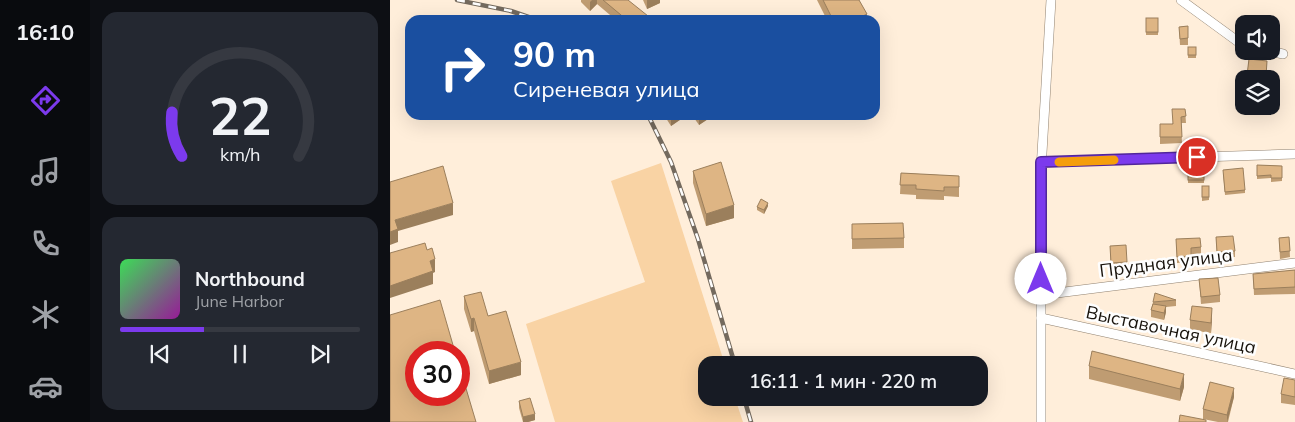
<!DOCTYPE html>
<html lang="ru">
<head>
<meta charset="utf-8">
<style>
	body { margin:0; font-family:Mulish,sans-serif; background:#242831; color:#f1f3f6; height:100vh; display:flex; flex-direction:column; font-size:19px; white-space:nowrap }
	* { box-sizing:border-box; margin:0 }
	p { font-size:16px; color:#9ea1a6 }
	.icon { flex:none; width:28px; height:28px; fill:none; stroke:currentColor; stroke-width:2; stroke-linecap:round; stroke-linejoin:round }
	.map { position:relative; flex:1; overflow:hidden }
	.drawer { display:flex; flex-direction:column; gap:12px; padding:12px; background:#0d0f14; width:300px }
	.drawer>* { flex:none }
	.top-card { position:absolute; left:15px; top:15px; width:475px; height:105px; border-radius:15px; box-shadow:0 5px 20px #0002; background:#1a4fa0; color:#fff; overflow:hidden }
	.tools { position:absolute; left:845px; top:15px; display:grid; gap:10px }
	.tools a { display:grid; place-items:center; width:45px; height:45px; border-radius:10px; background:#171b24; box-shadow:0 5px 20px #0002; font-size:25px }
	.speed { position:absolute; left:15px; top:341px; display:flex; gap:10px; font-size:25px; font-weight:700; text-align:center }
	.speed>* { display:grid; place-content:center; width:65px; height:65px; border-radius:50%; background:#171b24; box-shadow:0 5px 20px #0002; line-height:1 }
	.speed .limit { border:8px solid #d22; background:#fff; color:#111 }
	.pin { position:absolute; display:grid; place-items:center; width:42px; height:42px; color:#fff; margin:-21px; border:2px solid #fff; border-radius:50%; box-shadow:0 1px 5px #0007 }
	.me { position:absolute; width:55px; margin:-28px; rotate:0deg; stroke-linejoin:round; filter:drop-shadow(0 0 4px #0008) }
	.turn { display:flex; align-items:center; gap:18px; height:105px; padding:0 25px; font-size:22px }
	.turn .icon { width:65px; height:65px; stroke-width:2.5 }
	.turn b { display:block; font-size:35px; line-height:42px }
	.drawer .card { flex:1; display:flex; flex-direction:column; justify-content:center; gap:8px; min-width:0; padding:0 18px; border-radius:15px; background:#242831 }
	.drawer .dial { align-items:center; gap:0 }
	.dial svg { height:130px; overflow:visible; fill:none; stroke:#363941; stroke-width:7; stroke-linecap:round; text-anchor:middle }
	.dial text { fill:#f1f3f6; stroke:none }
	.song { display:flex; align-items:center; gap:15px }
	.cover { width:60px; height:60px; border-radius:8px; background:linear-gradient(135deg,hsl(130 70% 55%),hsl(300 70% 35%)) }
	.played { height:5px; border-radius:2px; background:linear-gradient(90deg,#7c3aed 35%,#363941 35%) }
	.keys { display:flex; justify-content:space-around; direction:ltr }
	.trip { position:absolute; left:308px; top:356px; width:290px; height:50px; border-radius:15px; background:#171b24; box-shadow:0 5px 20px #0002; font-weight:600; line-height:50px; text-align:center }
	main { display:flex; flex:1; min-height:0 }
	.menu { display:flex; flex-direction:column; width:90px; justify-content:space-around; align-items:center; background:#090b0e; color:#9ea1a6 }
	.menu .icon { width:35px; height:35px }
	.menu .on { color:#7c3aed }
	.menu b { font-size:22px; color:#f1f3f6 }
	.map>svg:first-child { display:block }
	.green { fill:#f9d3a4 }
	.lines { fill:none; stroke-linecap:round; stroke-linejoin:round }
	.minor-casing { stroke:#918270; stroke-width:10 }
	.minor { stroke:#fff; stroke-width:9 }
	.rail-casing { stroke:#746a5e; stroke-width:4.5 }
	.rail { stroke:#fefefe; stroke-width:2.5; stroke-dasharray:8; stroke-linecap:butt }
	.wall { fill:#bf9c72 }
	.shaded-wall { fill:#9b7f5c }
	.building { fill:#deb584; stroke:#9b7f5c }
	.route-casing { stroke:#51269a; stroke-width:12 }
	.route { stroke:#7c3aed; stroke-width:9 }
	.slow { stroke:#f59e0b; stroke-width:9 }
	.labels { text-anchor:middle; stroke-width:5; stroke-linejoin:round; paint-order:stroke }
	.street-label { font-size:18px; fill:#18130c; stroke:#fefefe }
</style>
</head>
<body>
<main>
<nav class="menu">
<b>16:10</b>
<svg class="icon on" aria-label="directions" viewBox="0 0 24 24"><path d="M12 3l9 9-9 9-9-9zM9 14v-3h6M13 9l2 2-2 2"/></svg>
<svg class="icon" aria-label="music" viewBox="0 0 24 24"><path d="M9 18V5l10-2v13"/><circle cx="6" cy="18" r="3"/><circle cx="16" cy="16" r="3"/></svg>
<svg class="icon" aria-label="phone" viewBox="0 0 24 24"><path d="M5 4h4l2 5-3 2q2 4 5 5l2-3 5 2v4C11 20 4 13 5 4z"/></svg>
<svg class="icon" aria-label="climate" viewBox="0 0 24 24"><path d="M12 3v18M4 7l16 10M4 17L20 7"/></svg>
<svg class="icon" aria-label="car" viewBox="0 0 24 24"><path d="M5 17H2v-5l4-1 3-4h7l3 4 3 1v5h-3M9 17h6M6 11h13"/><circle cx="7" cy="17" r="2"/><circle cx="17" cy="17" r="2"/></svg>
</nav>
<section class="drawer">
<div class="card dial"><svg viewBox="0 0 100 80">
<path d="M14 69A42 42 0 1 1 86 69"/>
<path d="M14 69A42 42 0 0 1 8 42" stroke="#7c3aed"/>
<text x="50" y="56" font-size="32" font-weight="700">22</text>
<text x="50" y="72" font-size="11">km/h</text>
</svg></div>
<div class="card">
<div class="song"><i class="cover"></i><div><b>Northbound</b><p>June Harbor</p></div></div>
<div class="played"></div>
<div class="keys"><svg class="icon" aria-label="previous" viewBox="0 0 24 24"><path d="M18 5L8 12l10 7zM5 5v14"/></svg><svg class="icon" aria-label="pause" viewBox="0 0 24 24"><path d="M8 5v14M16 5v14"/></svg><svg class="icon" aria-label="next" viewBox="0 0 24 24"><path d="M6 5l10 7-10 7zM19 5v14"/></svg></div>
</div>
</section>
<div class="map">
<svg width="905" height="422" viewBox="0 0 905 422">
	<rect width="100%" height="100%" fill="#ffeeda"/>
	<path class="green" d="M271,163L335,365H316V398H345L353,422H165L136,324L255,282L221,181Z"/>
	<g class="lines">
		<defs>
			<g id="minor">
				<path d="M791,0L854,46"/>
				<path d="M879,51L893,54"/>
				<path d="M651,162L905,154"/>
				<path d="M651,295L905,263"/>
				<path d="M651,318L905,374"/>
				<path d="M651,422V170L661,0"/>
			</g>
		</defs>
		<use href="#minor" class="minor-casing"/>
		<use href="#minor" class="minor"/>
		<defs>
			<g id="rail">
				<path d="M67,0L121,11L147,20"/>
				<path d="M258,115L281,162L308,239L345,365"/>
				<path d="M354,398L361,422"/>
			</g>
		</defs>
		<use href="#rail" class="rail-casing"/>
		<use href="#rail" class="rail"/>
	</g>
	<g class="wall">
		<path d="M191,0H238L258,20H226L207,4L200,11L191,2Z"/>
		<path d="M253,0H270V3L257,9Z"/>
		<path d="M427,0H469L477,20H437Z"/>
		<rect x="756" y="18" width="12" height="17"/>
		<path d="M798,26V45H790L789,27Z"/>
		<rect x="798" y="47" width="8" height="11"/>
		<path d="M859,59L877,61L876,79L857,78Z"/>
		<path d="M795,109L796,123H791L792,143L770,144V124H782Z"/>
		<path d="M274,115H297L281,126Z"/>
		<path d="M302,115H324L309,125Z"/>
		<path d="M867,165L892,166V181L881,182V178L867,179Z"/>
		<rect x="798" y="168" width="16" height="15"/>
		<path d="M303,171L344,218L316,226L303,183Z"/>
		<path d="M511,173L569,176V197L554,196V200L526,199V195L510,194Z"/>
		<path d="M833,173L855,190V193L835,195Z"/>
		<path d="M812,186H819V200L812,201Z"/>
		<path d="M378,206L374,214L367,210V207Z"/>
		<path d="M462,224L514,238V248L462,249Z"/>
		<path d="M826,237L845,251V257L827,258Z"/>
		<path d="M899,237L900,257L890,259L889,238Z"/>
		<path d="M786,239L811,247V254L801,255V262L787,263Z"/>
		<path d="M720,246L737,262V269L721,270Z"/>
		<path d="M905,270V294L864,295L863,274Z"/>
		<path d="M809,279L830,295V302L811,304Z"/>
		<path d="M74,296L98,316L131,375L99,384L84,331L81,332L74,309Z"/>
		<path d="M786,300V306L776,307V312L774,320L761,317V310L763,302Z"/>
		<path d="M822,318L821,333L800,330V320Z"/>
		<path d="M699,366L794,387L790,401L699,379Z"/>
		<path d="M905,380V405L891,403V394Z"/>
		<path d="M844,397L838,422H828L813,419V409Z"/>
		<path d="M129,401L145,420L138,422H133L129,408Z"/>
	</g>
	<g class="shaded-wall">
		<path d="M202,0H207V4L200,11V2Z"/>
		<path d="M257,0H270V3L257,9Z"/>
		<path d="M477,14V20H465Z"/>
		<path d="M281,115H297L281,126Z"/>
		<path d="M309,115H324L309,125Z"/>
		<path d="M63,203V215L8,231V242L0,245V232L5,220Z"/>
		<path d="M378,203V206L374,214V210Z"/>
		<path d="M344,205V218L316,226V214Z"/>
		<path d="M45,259V272L43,273V284L0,298V286L40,261Z"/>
		<path d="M776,306V312L774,320V313Z"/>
		<path d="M822,308V318L821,333V323Z"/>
		<path d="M84,318V331L81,332V319Z"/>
		<path d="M131,362V375L99,384V371Z"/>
		<path d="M794,374V387L790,401V389Z"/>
		<path d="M844,388V397L837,422V415Z"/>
		<path d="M145,414V420L138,422H133V417Z"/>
	</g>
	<g class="building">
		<path d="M213,0H238L258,16L255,20H237Z"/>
		<path d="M433,0H469L477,14L465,20H443Z"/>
		<rect x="756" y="18" width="12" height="14"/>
		<path d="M798,26V38L790,39L789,27Z"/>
		<rect x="798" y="47" width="8" height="8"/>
		<path d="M859,59L877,61L876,76L857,75Z"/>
		<path d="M782,109H795L796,116L791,117L792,137H770V124H783Z"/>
		<path d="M331,162L344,205L316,214L303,171Z"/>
		<path d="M867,165L892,166V178H881V175L867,176Z"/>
		<path d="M53,166L63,203L5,220L8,229L0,232V182Z"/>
		<rect x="798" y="168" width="16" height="12"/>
		<path d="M853,168L855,190L835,192L833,170Z"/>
		<path d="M511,173L569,176V187H554V191L526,189V185H510Z"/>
		<rect x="812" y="186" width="7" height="11"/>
		<path d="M371,199L378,203L374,210L367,207Z"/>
		<path d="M513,223L514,238L462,239V224Z"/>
		<path d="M843,236L845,251L827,252L826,237Z"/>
		<path d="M899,237L900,251L890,252L889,238Z"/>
		<path d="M810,238L811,247L801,248V256L787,257L786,239Z"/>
		<path d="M35,243L37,250L42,248L45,259L40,261L43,271L0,286V253Z"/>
		<path d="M736,245L737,262L721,263L720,246Z"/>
		<path d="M905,270V287L864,289L863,274Z"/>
		<path d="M828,278L830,295L811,297L809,279Z"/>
		<path d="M91,292L98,316L116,311L131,362L99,371L84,318L81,319L74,296Z"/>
		<path d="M765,293L786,300L763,302Z"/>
		<path d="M50,300L65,352H26V395H69V365L86,422H0V315Z"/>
		<path d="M763,304L776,306L774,313L761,310Z"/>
		<path d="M802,306L822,308L821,323L800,320Z"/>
		<path d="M702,351L794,374L790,389L699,366Z"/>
		<path d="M894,378L905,380V397L891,394Z"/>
		<path d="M820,382L844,388L837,415L813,409Z"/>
		<path d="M140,398L145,414L133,417L129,401Z"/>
		<path d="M790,415L816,420V422H789Z"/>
	</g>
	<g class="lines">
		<defs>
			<path id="route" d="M651,279V162L807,157"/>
		</defs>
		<use href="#route" class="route-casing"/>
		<use href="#route" class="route"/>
		<path class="slow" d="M669,162L724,160"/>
	</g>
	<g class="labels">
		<g class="street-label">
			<text transform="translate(776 263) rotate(-7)" y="6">Прудная улица</text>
			<text transform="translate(781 330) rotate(12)" y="6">Выставочная улица</text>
		</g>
	</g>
</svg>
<div class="tools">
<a><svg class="icon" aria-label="sound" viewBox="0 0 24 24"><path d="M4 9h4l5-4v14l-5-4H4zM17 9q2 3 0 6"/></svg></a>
<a><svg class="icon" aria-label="layers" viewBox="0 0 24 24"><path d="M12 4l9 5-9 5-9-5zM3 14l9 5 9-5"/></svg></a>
</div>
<div class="speed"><div class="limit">30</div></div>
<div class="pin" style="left:807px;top:157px;background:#d93025"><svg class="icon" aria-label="arrive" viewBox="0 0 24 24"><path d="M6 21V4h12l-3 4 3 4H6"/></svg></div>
<svg class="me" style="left:651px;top:279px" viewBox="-20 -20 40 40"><circle r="19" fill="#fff"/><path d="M0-13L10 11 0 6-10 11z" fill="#7c3aed"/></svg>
<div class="trip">16:11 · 1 мин · 220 m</div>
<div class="top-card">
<div class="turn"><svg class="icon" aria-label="right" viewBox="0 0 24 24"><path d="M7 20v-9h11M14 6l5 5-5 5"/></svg><div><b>90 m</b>Сиреневая улица</div></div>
</div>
</div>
</main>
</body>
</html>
